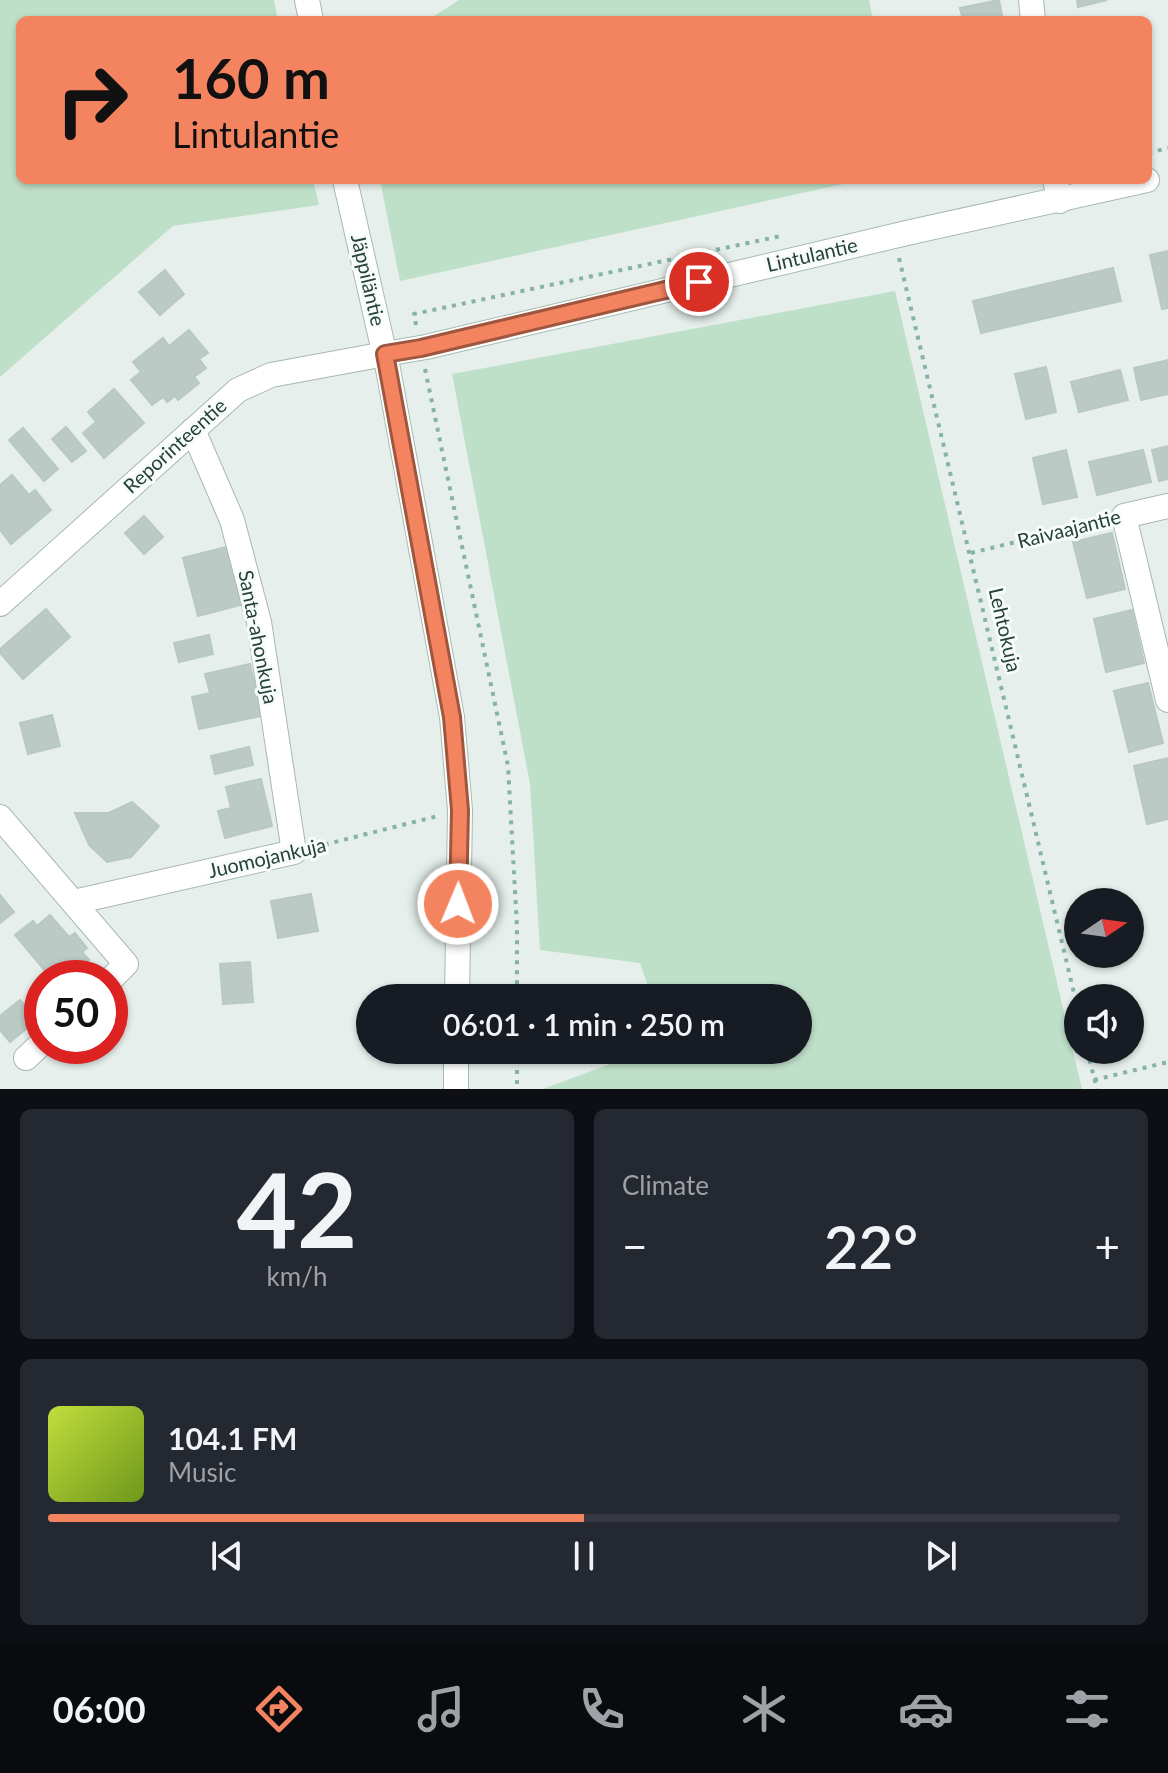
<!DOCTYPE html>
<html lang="en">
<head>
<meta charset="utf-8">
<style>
	body { margin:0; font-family:Lato,sans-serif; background:#242831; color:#f1f3f6; height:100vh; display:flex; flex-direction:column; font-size:30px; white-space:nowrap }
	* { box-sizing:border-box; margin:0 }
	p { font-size:26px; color:#9ea1a6 }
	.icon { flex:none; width:44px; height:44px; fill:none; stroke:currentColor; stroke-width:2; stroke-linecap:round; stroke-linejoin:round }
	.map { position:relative; height:1089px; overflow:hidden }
	.side { display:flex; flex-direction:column; gap:20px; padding:20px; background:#0d0f14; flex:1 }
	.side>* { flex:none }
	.banner { position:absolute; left:16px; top:16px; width:1136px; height:168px; border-radius:12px; box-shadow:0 2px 6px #0004; background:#f4845f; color:#111; overflow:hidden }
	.needle { width:52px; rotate:77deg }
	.tools { position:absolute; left:1064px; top:888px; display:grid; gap:16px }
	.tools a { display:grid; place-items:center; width:80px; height:80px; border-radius:50%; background:#171b24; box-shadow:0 2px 6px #0004; font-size:40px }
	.speed { position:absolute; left:24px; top:960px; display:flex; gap:16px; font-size:40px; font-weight:700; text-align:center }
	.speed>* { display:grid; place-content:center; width:104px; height:104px; border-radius:50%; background:#171b24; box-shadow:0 2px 6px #0004; line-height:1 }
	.speed .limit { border:12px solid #d22; background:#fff; color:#111 }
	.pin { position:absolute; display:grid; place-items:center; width:68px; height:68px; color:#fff; margin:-34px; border:4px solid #fff; border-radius:50%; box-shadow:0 2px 8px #0007 }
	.me { position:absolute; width:88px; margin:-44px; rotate:1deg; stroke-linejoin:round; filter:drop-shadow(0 0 6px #0008) }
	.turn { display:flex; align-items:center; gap:28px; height:168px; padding:0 24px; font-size:36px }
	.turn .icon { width:104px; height:104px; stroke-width:2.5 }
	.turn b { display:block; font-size:56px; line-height:68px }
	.big { font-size:60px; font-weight:600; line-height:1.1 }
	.side .tile { flex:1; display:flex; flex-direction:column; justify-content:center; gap:12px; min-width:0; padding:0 28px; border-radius:12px; background:#242831 }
	.side .dial { align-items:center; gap:0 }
	.dial b { font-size:104px; line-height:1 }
	.song { display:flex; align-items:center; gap:24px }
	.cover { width:96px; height:96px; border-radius:12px; background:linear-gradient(135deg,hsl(70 70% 55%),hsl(80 70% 35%)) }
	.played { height:8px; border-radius:4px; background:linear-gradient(90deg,#f4845f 50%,#363941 50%) }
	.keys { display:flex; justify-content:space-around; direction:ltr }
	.heat { display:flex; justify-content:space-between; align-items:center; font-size:44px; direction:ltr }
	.side .tiles { flex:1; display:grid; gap:20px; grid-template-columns:1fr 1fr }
	.tile:last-child { grid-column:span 2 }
	.trip { position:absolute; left:356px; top:984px; width:456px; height:80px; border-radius:40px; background:#171b24; box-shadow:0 2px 6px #0004; font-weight:600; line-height:80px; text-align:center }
	.tabs { display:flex; height:128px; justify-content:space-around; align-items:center; background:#090b0e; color:#9ea1a6 }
	.tabs .icon { width:56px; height:56px }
	.tabs .active { color:#f4845f }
	.tabs b { font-size:36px; color:#f1f3f6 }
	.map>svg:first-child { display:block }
	.green { fill:#bfe0c8 }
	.building { fill:#bbcac4; stroke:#b8c9c2; stroke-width:2 }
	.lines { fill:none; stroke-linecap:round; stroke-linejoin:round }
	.street-casing { stroke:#a8b8b2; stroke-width:26 }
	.secondary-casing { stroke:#a4bbb3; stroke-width:26 }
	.path { stroke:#86b3a5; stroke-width:4; stroke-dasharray:4 6; stroke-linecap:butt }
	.street { stroke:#fff; stroke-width:24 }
	.secondary { stroke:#fff; stroke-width:24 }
	.route-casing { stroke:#9f563e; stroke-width:20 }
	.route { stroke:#f4845f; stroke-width:14 }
	.labels { text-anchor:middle; stroke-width:6; stroke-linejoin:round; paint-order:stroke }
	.street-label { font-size:20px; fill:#24423a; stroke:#f7fbf9 }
</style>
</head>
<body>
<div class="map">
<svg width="1168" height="1089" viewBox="0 0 1168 1089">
	<rect width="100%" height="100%" fill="#e6efeb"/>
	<g class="green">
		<path d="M0,0H274L278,20H20V180H313L319,205L173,226L0,377Z"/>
		<path d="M459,0H869L873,20H428Z"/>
		<path d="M380,180H862L400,281Z"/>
		<path d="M895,291L1082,1089H543L648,1050H798V998H652L640,963L540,950L530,784L452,374Z"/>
	</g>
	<g class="building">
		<path d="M999,0L1003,20H963L960,8Z"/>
		<path d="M1077,0H1107L1078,7Z"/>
		<path d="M1168,251V308L1162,309L1150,255Z"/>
		<path d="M1113,268L1121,301L981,333L973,301Z"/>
		<path d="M165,270L184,294L160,315L139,292Z"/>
		<path d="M189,330L208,353L199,359L206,368L194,377L199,383L178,400L175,396L167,402L163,397L152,405L131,380L141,372L133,362L163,338L169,346Z"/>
		<path d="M1168,360V394L1141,400L1134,368Z"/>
		<path d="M1046,367L1056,412L1026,419L1015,374Z"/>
		<path d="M1120,370L1128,400L1079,412L1071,382Z"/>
		<path d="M114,389L144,423L104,458L83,433L96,422L88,412Z"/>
		<path d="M66,427L86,451L72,462L52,439Z"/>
		<path d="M23,428L58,469L44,481L9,440Z"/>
		<path d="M1168,446V479L1159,481L1152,450Z"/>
		<path d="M1066,450L1077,497L1043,504L1033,458Z"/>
		<path d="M1143,450L1151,482L1097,495L1089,462Z"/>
		<path d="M12,475L29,495L35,490L51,510L11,544L0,530V485Z"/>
		<path d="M144,516L163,537L144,554L125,533Z"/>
		<path d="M1112,533L1125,589L1087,598L1073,542Z"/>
		<path d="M230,546L244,604L198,616L183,558Z"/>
		<path d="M46,609L70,637L23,679L0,653V649Z"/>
		<path d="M1132,610L1144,663L1106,672L1094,619Z"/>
		<path d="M209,635L213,654L179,662L174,643Z"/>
		<path d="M250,664L261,716L199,729L192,697L210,693L205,674Z"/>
		<path d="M1148,683L1163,743L1129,752L1114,691Z"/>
		<path d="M52,715L60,746L28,754L20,723Z"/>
		<path d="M249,747L253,765L215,774L211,756Z"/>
		<path d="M1168,758V819L1147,824L1134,766Z"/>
		<path d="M261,779L272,826L225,838L218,811L231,808L226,787Z"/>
		<path d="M132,802L159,826L131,857L107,862L89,845L75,813H109Z"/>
		<path d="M311,894L318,931L278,938L271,901Z"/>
		<path d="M0,895L14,912L0,923Z"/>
		<path d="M50,915L69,937L75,933L87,948L82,952L89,960L68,978H51L15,935L33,921L37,926Z"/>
		<path d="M250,962L253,1002L223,1004L220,964Z"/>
		<path d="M612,986L615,998H569V997Z"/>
		<path d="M20,1000L37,1020L10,1042L0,1030V1016Z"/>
	</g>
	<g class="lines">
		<defs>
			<g id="street">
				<path d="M1031,0L1033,20"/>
				<path d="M1055,180L1060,201"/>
				<path d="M1168,506L1124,516L1168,700"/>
				<path d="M0,604L238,390L271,375L385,354"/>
				<path d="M0,817L126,964L110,980"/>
				<path d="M74,902L294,852L259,622L232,520L193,430"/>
				<path d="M26,1058L42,1043"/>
			</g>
			<g id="secondary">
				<path d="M307,0L311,20"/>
				<path d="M345,180L388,369L452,717L460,810L457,998"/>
				<path d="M385,354L426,347L911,232L1147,180"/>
				<path d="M456,1089V1050"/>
			</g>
		</defs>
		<use href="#street" class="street-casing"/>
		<use href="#secondary" class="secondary-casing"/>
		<g class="path">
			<path d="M1148,153L1168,148"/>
			<path d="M899,258L1078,1010"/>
			<path d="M416,325L414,314L781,236"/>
			<path d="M425,369L508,766L517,927V998"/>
			<path d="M971,553L1101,521"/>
			<path d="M315,847L438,816"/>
			<path d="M517,1050V1089"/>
			<path d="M1087,1050L1097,1089"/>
			<path d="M1094,1080L1168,1062"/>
		</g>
		<use href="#street" class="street"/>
		<use href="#secondary" class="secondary"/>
	</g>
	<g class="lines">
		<defs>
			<path id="route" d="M458,904L460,810L452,717L385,354L421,348L699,282"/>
		</defs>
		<use href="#route" class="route-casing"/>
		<use href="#route" class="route"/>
	</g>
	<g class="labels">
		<g class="street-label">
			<text transform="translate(812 255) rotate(-13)" y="7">Lintulantie</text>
			<text transform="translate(368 280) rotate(77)" y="7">Jäppiläntie</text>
			<text transform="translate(175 446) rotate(-42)" y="7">Reporinteentie</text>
			<text transform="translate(1069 529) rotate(-14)" y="7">Raivaajantie</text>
			<text transform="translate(1005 630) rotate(77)" y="7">Lehtokuja</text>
			<text transform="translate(258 637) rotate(79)" y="7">Santa-ahonkuja</text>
			<text transform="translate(267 858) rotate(-13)" y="7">Juomojankuja</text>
		</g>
	</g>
</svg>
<div class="tools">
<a><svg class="needle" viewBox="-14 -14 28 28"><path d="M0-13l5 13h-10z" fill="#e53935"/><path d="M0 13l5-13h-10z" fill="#9ea1a6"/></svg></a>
<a><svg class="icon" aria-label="sound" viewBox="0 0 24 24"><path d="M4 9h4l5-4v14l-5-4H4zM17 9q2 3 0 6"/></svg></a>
</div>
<div class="speed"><div class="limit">50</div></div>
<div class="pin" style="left:699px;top:282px;background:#d93025"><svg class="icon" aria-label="arrive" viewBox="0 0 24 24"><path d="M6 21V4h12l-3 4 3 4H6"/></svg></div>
<svg class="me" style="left:458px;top:904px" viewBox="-20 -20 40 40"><circle r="17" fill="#f4845f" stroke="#fff" stroke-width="3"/><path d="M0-11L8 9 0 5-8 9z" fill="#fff"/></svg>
<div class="trip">06:01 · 1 min · 250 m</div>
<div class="banner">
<div class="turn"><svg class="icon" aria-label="right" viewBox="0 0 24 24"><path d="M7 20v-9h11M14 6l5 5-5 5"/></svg><div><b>160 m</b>Lintulantie</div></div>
</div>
</div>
<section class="side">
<div class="tiles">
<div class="tile dial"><b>42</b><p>km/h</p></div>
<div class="tile"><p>Climate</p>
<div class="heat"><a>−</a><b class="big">22°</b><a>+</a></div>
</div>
<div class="tile">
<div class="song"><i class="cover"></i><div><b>104.1 FM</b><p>Music</p></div></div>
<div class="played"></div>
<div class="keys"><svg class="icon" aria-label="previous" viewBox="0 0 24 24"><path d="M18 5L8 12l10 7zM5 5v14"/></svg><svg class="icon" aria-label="pause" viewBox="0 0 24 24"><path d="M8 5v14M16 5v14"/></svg><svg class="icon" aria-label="next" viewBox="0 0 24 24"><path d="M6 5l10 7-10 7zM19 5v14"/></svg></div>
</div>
</div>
</section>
<nav class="tabs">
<b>06:00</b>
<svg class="icon active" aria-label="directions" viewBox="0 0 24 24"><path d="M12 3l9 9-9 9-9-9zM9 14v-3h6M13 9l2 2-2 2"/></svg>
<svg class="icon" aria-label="music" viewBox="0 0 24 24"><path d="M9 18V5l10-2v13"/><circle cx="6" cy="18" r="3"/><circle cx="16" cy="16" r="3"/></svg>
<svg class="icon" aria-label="phone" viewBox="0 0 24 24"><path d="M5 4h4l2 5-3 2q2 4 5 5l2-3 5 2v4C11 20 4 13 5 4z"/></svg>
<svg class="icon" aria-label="climate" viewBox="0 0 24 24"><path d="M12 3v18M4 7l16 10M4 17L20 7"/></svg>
<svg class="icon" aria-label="car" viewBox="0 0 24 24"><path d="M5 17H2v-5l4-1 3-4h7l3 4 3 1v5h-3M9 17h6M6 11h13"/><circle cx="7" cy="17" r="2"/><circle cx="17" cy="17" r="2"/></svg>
<svg class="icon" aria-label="filters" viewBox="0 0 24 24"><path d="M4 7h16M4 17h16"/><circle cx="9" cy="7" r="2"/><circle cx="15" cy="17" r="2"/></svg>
</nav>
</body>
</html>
